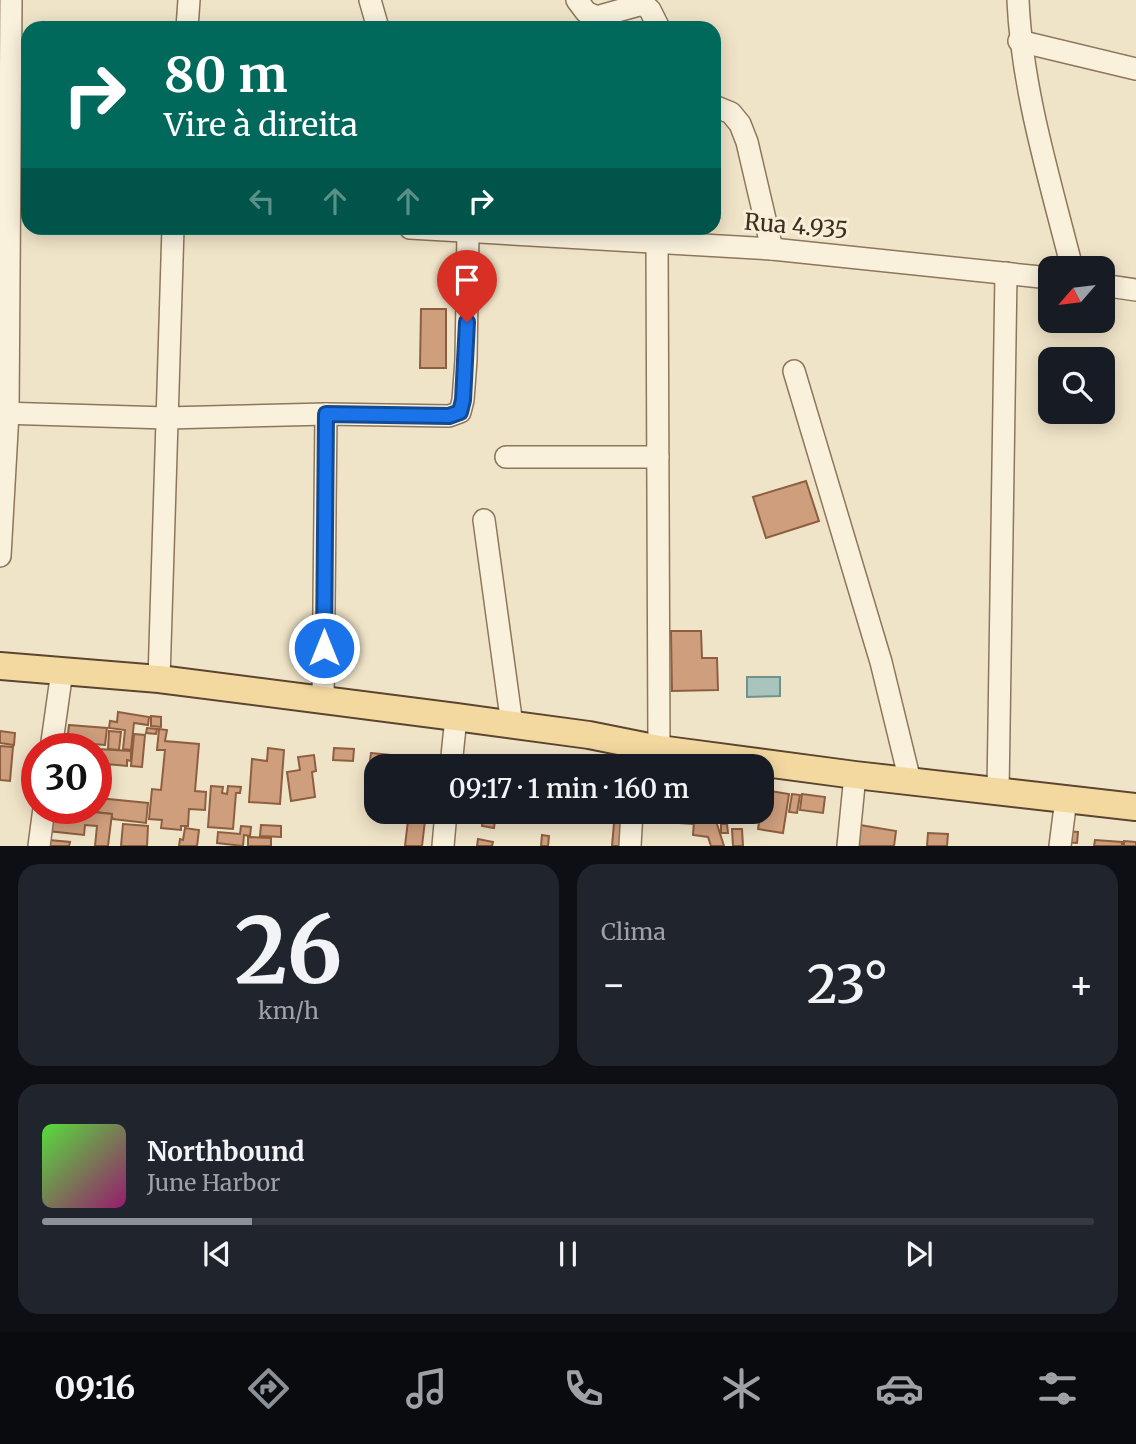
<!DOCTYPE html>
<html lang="pt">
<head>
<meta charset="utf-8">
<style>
	body { margin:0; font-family:Merriweather,serif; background:#20242c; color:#f1f3f6; height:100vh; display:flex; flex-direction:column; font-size:26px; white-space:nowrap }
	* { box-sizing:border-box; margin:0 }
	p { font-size:23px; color:#9ea1a6 }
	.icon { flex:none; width:38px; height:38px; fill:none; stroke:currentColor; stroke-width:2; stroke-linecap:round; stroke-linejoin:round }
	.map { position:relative; height:846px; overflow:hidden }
	.details { display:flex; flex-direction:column; gap:18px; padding:18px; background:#0d0f14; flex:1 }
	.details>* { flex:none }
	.guide { position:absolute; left:21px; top:21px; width:700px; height:214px; border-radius:21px; box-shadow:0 4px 18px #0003; background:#00695c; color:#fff; overflow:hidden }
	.needle { width:46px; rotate:242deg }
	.controls { position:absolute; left:1038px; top:256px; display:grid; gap:14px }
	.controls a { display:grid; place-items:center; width:77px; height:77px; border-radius:14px; background:#171b24; box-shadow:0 4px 18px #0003; font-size:35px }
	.speed { position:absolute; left:21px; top:733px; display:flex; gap:14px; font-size:35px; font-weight:700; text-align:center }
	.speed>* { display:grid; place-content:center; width:91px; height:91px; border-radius:50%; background:#171b24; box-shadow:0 4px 18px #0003; line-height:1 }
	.speed .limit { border:10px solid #d22; background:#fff; color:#111 }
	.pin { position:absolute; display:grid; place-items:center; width:60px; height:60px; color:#fff; margin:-72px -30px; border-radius:50% 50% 50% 0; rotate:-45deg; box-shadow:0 0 7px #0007 }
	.pin .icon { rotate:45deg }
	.me { position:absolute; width:77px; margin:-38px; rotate:0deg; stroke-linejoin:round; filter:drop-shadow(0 0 5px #0008) }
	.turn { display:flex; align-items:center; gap:24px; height:147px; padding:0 28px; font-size:32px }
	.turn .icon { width:91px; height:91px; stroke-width:2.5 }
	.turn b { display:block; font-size:49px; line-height:60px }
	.lanes { display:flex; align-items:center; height:66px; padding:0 28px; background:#0003; justify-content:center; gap:35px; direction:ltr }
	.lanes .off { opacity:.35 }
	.big { font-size:52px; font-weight:600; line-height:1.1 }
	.details .widget { flex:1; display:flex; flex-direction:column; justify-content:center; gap:10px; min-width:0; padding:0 24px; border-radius:21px; background:#20242c }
	.details .dial { align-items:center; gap:0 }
	.dial b { font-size:91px; line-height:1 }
	.song { display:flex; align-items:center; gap:21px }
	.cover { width:84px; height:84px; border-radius:10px; background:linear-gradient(135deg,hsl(110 70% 55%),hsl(320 70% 35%)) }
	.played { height:7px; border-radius:4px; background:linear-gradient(90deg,#8c9099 20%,#363941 20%) }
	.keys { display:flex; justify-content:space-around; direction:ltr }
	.heat { display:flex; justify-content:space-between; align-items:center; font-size:38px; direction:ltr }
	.details .tiles { flex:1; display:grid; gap:18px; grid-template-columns:1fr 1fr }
	.widget:last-child { grid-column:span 2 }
	.trip { position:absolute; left:364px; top:754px; width:410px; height:70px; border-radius:21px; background:#171b24; box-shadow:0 4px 18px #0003; font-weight:600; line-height:70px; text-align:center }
	.menu { display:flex; height:112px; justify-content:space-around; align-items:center; background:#090b0e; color:#9ea1a6 }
	.menu .icon { width:49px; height:49px }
	.menu .selected { color:#8c9099 }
	.menu b { font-size:32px; color:#f1f3f6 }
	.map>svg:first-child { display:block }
	.water { fill:#a9c4bc; stroke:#6f938a; stroke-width:2 }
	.building { fill:#cf9f7d; stroke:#8d5f41; stroke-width:2 }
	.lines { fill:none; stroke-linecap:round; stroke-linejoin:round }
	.minor-casing { stroke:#8d765c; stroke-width:24 }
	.major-casing { stroke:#5b4430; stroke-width:30 }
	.minor { stroke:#faf1dc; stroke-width:21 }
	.major { stroke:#f3d9a0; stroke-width:26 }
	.route-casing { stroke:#114b97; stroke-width:18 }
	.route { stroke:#1a73e8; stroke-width:12 }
	.labels { text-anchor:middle; stroke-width:6; stroke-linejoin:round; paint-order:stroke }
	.street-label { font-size:23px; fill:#3d2e20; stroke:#f7eed8 }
</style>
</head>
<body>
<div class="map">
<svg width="1136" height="846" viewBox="0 0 1136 846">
	<rect width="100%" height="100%" fill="#f0e4c8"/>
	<path class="water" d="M747,677H780V696L747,697Z"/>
	<g class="building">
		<path d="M421,309H446V368H420Z"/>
		<path d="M806,481L819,521L766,538L753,497Z"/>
		<path d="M671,631H701L702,658H717L718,690L672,691Z"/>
		<path d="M118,712L149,717L148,725L134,723L131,750L123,749L125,730L109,728L110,721L117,722Z"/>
		<path d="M151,716L161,717V727L151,726Z"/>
		<path d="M69,725L107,728L105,745L67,742Z"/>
		<path d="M147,728L157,729L156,734L146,733Z"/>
		<path d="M159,729L167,730L165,741L199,744L195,791L206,792L205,810L189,809L188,826H181V830L161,828L162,820L149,819L152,789L161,790L165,750H157Z"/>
		<path d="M0,731L15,733L14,745L0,743Z"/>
		<path d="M109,731L121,732L119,750L108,749Z"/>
		<path d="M134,734L145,735L142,767L131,766Z"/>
		<path d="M64,743L96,747V749H63Z"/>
		<path d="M0,746L13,747L10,781L0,780Z"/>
		<path d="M268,748L284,750L280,804L249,802L252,759L267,761Z"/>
		<path d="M334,748L354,749L353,761L333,760Z"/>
		<path d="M97,749L131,751V761L127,760V766L96,763Z"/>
		<path d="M371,753L431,759L430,766L369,767Z"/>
		<path d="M314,755L316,771L312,772L315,797L291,801L287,772L300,770L298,757Z"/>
		<path d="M96,765H110L109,775L96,774Z"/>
		<path d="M96,775L101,778L102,783L96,791Z"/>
		<path d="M211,786L223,787L222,793L227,794L228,786L241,787L240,793H236L233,829L208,827Z"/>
		<path d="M764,790L789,794L783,833L758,829Z"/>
		<path d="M792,794L800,795L797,813L789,812Z"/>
		<path d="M802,794L825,797L823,813L800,810Z"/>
		<path d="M98,798L148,803L146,823L113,819L111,814L96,812Z"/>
		<path d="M57,808H83L82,811L112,814L108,846H95L97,826L85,825L84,835L48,831L51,811H56Z"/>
		<path d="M409,812H426L422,846H405Z"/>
		<path d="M484,812H496L494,828L482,826Z"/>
		<path d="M545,812H569L568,819L544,816Z"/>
		<path d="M615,812H628L625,846H612Z"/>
		<path d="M648,812H662L661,819L647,817Z"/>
		<path d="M666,812H694L693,824L665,822Z"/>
		<path d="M711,812H730V819L712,820Z"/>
		<path d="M732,812H748V816L732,815Z"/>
		<path d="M716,821L724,846H711L708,837L693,835L694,822Z"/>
		<path d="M123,824L148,826L147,846H121Z"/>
		<path d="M721,824H727L728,833H721Z"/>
		<path d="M261,825L281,826V837L260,836Z"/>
		<path d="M860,825L896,831L894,846H857Z"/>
		<path d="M241,826L251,827L250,836L244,835L243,846L217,843L218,832L240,834Z"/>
		<path d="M185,828L199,830L197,846H179L180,839L183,840Z"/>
		<path d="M732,829H742L743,846H733Z"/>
		<path d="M1065,831L1078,832L1077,843L1064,842Z"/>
		<path d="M928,833L948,834L947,846H927Z"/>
		<path d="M542,835L549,836L548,846H541Z"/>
		<path d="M248,837L271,838V846H248Z"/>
		<path d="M478,839L493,842L492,846H477Z"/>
		<path d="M49,840L70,842L69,846H48Z"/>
		<path d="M1095,840L1122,842V846H1094Z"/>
		<path d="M1124,841L1136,842V846H1124Z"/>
	</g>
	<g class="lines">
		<defs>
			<g id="minor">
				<path d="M370,0L378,28"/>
				<path d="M577,0L586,12L596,17L643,4L650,10L659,28"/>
				<path d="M1018,0C1022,91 1050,180 1072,268"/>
				<path d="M187,28L189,0"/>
				<path d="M1019,41L1136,69"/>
				<path d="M714,106L731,113L740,124L747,142L772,249"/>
				<path d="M410,228L772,249L1050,278"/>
				<path d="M657,243L659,749"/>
				<path d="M1102,285L1136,290"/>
				<path d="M794,371L881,662L910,781"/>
				<path d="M0,413L167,418L326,414L449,416L460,412L463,400L466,360L468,232"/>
				<path d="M506,457H658"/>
				<path d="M484,520L512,725"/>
				<path d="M0,556L8,413L11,0"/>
				<path d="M159,679L173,228"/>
				<path d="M323,700L326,414"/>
				<path d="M51,749L62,671"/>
				<path d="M451,766L456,717"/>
				<path d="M634,766L635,745"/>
				<path d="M998,791L1006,273"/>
				<path d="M39,846L44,808"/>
				<path d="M443,846L446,812"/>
				<path d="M630,846L632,812"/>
				<path d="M848,846L855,775"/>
				<path d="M1060,846L1066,799"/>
			</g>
			<path id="major" d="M0,666L159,679L456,717L589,735L659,749L855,775L1136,807"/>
		</defs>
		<use href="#minor" class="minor-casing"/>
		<use href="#major" class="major-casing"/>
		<use href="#minor" class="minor"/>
		<use href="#major" class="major"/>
	</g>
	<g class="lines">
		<defs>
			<path id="route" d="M324,648L326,414L449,416L460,412L463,400L467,322"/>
		</defs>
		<use href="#route" class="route-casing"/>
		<use href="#route" class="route"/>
	</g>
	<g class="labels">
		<g class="street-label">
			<text transform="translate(796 226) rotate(5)" y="8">Rua 4.935</text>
		</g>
	</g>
</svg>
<div class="controls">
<a><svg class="needle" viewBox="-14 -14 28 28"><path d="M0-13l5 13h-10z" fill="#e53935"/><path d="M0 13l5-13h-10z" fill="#9ea1a6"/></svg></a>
<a><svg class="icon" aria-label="search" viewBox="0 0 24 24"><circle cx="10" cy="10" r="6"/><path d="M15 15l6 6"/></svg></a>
</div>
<div class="speed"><div class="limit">30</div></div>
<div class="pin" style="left:467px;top:322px;background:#d93025"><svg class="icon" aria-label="arrive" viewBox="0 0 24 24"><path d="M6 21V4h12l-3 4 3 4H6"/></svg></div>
<svg class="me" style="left:324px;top:648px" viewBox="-20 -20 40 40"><circle r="17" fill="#1a73e8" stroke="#fff" stroke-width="3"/><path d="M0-11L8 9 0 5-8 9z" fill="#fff"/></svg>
<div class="trip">09:17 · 1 min · 160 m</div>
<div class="guide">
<div class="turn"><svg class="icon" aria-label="right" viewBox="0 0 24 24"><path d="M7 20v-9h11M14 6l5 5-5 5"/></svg><div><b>80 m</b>Vire à direita</div></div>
<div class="lanes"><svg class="icon off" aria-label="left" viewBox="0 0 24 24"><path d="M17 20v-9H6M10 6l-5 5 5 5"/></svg><svg class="icon off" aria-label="ahead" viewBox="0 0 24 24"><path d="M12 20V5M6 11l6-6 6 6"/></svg><svg class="icon off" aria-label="ahead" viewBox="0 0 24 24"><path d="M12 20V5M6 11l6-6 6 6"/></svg><svg class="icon" aria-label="right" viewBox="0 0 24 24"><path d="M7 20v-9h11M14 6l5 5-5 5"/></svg></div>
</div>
</div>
<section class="details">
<div class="tiles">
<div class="widget dial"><b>26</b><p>km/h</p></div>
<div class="widget"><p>Clima</p>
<div class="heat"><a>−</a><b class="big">23°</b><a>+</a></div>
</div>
<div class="widget">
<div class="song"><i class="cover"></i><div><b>Northbound</b><p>June Harbor</p></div></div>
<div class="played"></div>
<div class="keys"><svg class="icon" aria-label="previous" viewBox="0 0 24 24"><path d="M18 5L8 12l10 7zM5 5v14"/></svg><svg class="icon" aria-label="pause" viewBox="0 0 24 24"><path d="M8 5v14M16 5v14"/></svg><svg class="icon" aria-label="next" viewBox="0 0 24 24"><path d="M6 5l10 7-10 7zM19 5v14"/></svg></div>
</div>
</div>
</section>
<nav class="menu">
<b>09:16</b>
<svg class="icon selected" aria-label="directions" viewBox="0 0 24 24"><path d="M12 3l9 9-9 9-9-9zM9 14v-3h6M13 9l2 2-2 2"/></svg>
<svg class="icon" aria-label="music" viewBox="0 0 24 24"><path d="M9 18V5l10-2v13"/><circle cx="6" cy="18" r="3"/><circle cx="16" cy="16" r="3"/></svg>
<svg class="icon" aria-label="phone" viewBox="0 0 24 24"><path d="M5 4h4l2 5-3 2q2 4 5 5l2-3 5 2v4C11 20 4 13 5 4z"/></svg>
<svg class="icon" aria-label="climate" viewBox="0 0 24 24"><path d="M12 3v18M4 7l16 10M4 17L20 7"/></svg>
<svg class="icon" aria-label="car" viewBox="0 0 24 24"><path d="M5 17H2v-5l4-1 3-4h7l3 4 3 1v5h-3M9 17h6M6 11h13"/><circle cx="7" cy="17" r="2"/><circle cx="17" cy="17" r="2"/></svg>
<svg class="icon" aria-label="filters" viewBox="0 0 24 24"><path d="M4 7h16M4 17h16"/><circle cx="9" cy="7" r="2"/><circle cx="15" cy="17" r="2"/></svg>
</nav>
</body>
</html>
